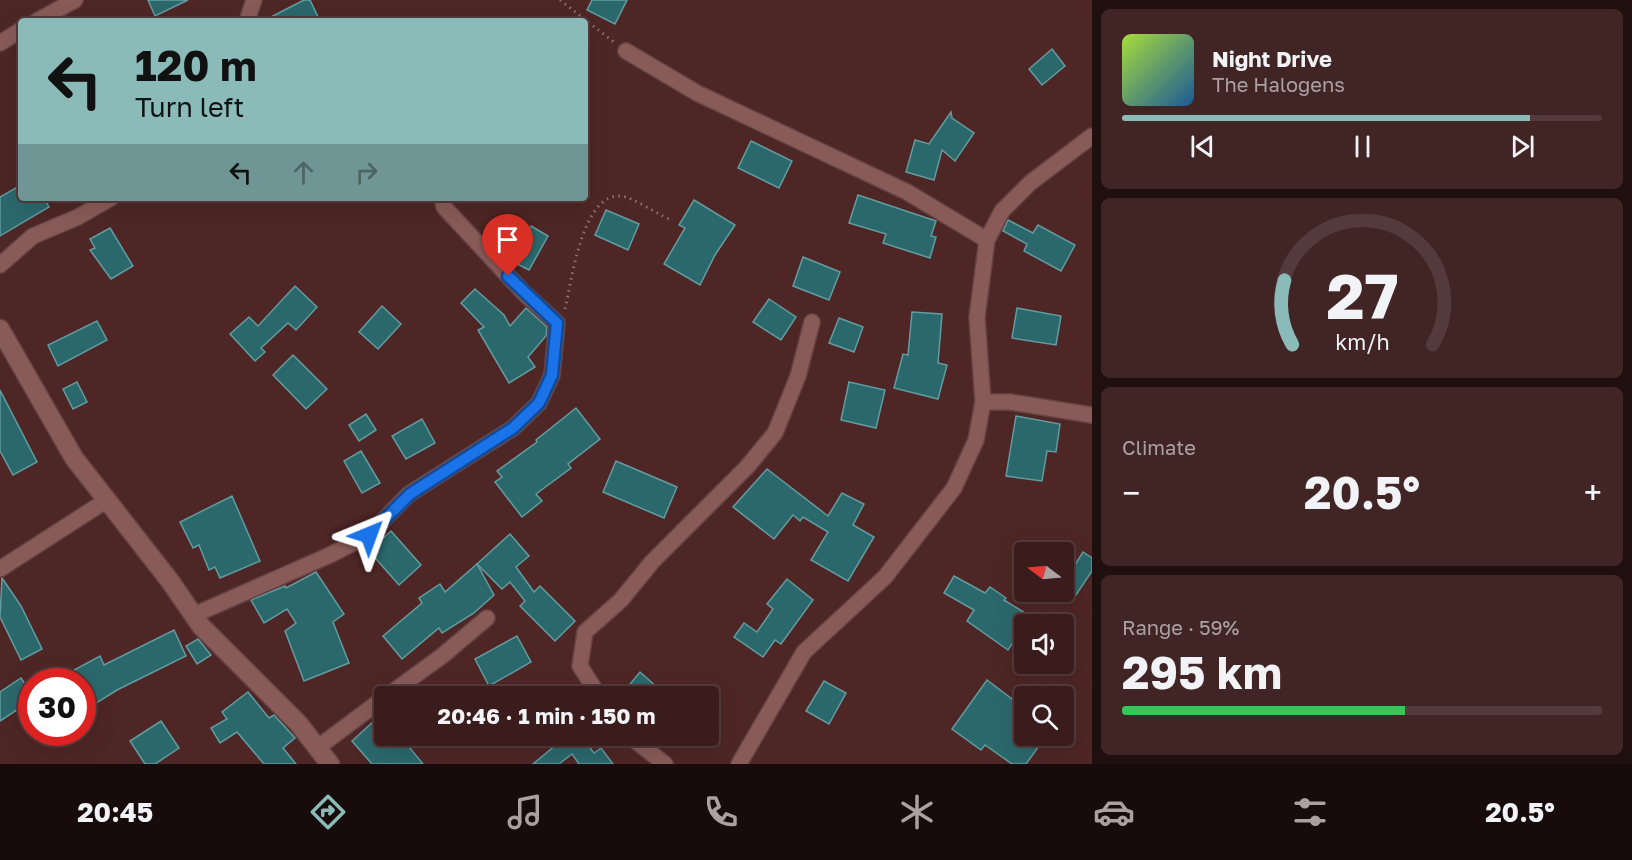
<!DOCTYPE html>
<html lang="en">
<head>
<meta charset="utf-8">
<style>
	body { margin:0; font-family:"Golos Text",sans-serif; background:#412525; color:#f1f3f6; height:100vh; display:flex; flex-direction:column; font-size:22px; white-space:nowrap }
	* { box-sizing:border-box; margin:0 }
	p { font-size:20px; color:#aba1a3 }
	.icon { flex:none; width:33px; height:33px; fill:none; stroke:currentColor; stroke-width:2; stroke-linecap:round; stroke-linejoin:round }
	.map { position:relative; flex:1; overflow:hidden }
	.side { display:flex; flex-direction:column; gap:9px; padding:9px; background:#200f0f; width:540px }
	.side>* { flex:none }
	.top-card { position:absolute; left:18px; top:18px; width:570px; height:183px; border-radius:6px; box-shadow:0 6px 24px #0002,0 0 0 2px #543a3b; background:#8bbbb9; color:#111; overflow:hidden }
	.needle { width:39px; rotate:286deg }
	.buttons { position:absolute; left:1014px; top:542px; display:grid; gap:12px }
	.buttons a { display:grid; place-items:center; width:60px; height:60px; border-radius:6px; background:#3a1c1c; box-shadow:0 6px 24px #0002,0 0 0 2px #543a3b; font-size:30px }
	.speed { position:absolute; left:18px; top:668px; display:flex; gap:12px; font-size:30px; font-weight:700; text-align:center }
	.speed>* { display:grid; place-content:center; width:78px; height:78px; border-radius:50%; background:#3a1c1c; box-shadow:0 6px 24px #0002,0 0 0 2px #543a3b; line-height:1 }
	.speed .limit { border:9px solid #d22; background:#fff; color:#111 }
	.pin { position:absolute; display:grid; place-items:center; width:51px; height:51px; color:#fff; margin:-62px -26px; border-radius:50% 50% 50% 0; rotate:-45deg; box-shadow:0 0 6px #0007 }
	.pin .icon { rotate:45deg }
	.me { position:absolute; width:66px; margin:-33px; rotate:44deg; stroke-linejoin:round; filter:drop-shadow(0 0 4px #0008) }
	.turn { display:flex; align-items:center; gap:21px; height:126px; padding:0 18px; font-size:27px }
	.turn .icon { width:78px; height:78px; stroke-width:2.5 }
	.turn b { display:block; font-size:42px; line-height:51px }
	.lanes { display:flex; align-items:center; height:57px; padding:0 18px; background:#0003; justify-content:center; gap:30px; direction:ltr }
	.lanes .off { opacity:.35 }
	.big { font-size:45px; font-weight:700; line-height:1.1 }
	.side .card { flex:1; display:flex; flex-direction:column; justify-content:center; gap:9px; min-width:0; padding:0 21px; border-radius:9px; background:#412525 }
	.side .dial { align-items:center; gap:0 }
	.dial svg { height:156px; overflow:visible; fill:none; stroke:#543a3b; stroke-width:7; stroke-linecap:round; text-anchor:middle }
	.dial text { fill:#f1f3f6; stroke:none }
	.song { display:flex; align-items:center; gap:18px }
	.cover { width:72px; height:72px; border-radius:9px; background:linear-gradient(135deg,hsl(80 70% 55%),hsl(210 70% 35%)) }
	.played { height:6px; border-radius:3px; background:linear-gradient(90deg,#8bbbb9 85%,#543a3b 85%) }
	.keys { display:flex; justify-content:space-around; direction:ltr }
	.heat { display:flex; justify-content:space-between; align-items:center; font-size:33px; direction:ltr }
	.charge { height:9px; border-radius:4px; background:linear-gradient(90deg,#34c759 59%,#543a3b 0) }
	.trip { position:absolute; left:374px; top:686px; width:345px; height:60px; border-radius:6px; background:#3a1c1c; box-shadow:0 6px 24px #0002,0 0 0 2px #543a3b; font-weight:700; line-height:60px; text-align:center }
	.menu { display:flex; height:96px; justify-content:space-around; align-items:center; background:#170b0b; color:#aba1a3 }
	.menu .icon { width:42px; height:42px }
	.menu .active { color:#8bbbb9 }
	.menu b { font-size:27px; color:#f1f3f6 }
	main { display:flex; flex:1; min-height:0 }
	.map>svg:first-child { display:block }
	.building { fill:#2b686c; stroke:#639ca0; stroke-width:1.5 }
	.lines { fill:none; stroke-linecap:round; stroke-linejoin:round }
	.street-casing { stroke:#654344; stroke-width:18 }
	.secondary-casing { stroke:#654344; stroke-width:21 }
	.path { stroke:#92706f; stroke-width:3; stroke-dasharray:1.5 4.5; stroke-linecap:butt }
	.street { stroke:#885b59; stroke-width:15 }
	.secondary { stroke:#885b59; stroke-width:18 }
	.route-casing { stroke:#114b97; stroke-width:15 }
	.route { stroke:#1a73e8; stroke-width:10 }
</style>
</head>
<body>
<main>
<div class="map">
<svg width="1092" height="764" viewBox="0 0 1092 764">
	<rect width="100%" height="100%" fill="#4e2625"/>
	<g class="building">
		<path d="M148,0H188L155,16Z"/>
		<path d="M304,0H310L320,21H263Z"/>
		<path d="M592,0H627L615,24L587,10Z"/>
		<path d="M1052,49L1065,66L1042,85L1029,69Z"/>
		<path d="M951,112L952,118L974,133L955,161L942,150L934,180L906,172L915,140L929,144Z"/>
		<path d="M751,141L792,161L779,188L738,168Z"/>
		<path d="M21,185V198H44L49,207L0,236V197Z"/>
		<path d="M858,195L936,221L931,236L936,237L930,258L883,243L886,234L849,223Z"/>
		<path d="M694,200L735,225L715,255L700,285L664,264L685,228L679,225Z"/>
		<path d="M606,210L639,224L628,250L595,235Z"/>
		<path d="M1008,220L1033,233L1038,225L1075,245L1061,271L1024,251L1027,244L1003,231Z"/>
		<path d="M531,226L548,236L529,270L511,261Z"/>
		<path d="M110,228L133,266L111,279L90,250L95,248L90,239Z"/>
		<path d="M803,257L840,272L829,300L793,286Z"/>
		<path d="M295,286L317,307L296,330L288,323L261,348L265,352L255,361L230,334L249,317L258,326Z"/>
		<path d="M475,289L504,315L510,326L526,308L547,327L546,336L528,357L535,367L509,383L478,330L484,327L461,303Z"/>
		<path d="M769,299L796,317L781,340L753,322Z"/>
		<path d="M382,306L401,324L378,349L359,332Z"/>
		<path d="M1017,308L1061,316L1056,345L1012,338Z"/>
		<path d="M912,312L942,314L938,363L947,365L938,399L894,388L903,354L908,355Z"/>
		<path d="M839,318L863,327L854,352L829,343Z"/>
		<path d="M97,321L107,340L58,366L48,345Z"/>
		<path d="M293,355L327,389L306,409L273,375Z"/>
		<path d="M77,382L87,402L73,409L63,389Z"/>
		<path d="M849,382L885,390L876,428L841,420Z"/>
		<path d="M0,390L37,462L13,475L0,451Z"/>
		<path d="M576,408L600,439L568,464L571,468L536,494L542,501L522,517L495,482L502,477L497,471L537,442L536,440Z"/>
		<path d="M366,414L376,430L359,441L349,425Z"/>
		<path d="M1016,416L1060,424L1056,452L1047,451L1042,481L1006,476Z"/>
		<path d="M422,419L435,443L406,459L392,436Z"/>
		<path d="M361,451L380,483L362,493L344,461Z"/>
		<path d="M616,461L677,487L664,518L603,492Z"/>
		<path d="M767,469L828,516L842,493L864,504L853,525L874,537L848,581L811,560L828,532L803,517L800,521L793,515L774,539L733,507Z"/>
		<path d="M232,496L260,561L220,578L215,567L209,570L199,545L193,548L180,522Z"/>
		<path d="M391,531L421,565L399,585L369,551Z"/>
		<path d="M510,534L529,556L516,567L534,592L540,586L575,621L555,641L520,606L525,601L510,582L502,589L477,564Z"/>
		<path d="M1083,552L1092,558V571L1072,601L1064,595V582Z"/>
		<path d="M477,564L494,595L474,613L442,633L439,628L402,659L383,636L422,603L419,598L440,584L445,592Z"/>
		<path d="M316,572L344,614L333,622L349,663L304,681L285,631L296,623L287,609L264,623L251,600L285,586L286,588Z"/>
		<path d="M954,576L985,593L990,587L1006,598L1004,600L1030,616L1008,650L967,621L974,610L944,593Z"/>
		<path d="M2,578L21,606L42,649L21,660L0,617Z"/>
		<path d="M787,579L813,600L781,644L775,640L763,657L734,637L744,623L757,632L773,609L767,604Z"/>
		<path d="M174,630L186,656L117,690L82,712V681H54L100,656L104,665Z"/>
		<path d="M517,636L531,662L489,686L475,659Z"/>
		<path d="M198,639L211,655L197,664L186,646Z"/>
		<path d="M640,672L667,696H620Z"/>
		<path d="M21,678L32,694V700L0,721V692Z"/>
		<path d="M987,680L1024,708V735H1047L1026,764H1012L985,745L981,750L952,729Z"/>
		<path d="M824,681L846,693L829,724L806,711Z"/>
		<path d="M248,692L269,718L274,715L295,738L283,748L296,764H264L237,732L220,743L211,728L227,719L222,712Z"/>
		<path d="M376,719L384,729V735H389L399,747L405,742L423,764H372L352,741Z"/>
		<path d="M161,721L179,748L155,764H145L130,741Z"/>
		<path d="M568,735H580L594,753L601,748L613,764H579L572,754L559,764H533Z"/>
	</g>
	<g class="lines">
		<defs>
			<g id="street">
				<path d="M37,21L75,0"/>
				<path d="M247,21L254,0"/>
				<path d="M0,43L21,30"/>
				<path d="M626,51L697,93L907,192L987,240"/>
				<path d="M0,265L33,236L78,217L111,198"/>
				<path d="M983,402H1010L1092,415"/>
				<path d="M0,569L107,500"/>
				<path d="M194,615L330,555L369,535L409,494L513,428L539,403L552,375L557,323L524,293L444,207L442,198"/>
				<path d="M387,696L442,656L487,618"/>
				<path d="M599,696L580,666L585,632L621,600L652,562L747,467L775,433L798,376L812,322"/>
				<path d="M628,735L665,764"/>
				<path d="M317,748L384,698"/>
				<path d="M739,764L804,652L885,577L954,488L976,440L983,402L977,317L987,240L1002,211L1030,183L1092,136"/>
			</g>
			<path id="secondary" d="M0,329L74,458L170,581L201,626L298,723L330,764"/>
		</defs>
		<use href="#street" class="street-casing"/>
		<use href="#secondary" class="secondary-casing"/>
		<g class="path">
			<path d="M560,0L615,43"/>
			<path d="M565,309C572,280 582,193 621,196C632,197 659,215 671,220"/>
		</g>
		<use href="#street" class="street"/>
		<use href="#secondary" class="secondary"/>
	</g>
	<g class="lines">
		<defs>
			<path id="route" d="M369,535L410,494L513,428L539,403L552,375L557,323L508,276"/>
		</defs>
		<use href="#route" class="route-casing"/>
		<use href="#route" class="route"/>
	</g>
</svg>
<div class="buttons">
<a><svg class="needle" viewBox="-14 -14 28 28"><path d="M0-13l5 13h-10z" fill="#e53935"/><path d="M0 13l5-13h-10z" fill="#aba1a3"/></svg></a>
<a><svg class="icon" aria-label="sound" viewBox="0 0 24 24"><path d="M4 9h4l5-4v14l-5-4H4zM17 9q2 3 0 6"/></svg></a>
<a><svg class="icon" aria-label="search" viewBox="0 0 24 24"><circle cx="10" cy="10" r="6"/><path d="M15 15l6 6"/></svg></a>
</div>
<div class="speed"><div class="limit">30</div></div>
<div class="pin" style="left:508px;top:276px;background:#d93025"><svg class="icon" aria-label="arrive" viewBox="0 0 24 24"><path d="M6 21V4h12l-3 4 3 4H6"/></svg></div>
<svg class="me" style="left:369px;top:535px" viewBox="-20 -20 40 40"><path d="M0-17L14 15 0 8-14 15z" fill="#1a73e8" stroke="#fff" stroke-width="4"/></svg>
<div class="trip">20:46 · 1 min · 150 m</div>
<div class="top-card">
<div class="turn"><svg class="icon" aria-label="left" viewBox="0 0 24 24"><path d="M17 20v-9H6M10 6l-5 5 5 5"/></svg><div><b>120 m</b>Turn left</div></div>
<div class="lanes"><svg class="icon" aria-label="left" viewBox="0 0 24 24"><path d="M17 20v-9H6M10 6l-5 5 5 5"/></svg><svg class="icon off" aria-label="ahead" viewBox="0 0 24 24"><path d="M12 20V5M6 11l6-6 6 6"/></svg><svg class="icon off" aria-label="right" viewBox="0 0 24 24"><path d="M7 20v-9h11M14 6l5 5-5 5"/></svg></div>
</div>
</div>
<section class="side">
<div class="card">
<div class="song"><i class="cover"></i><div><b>Night Drive</b><p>The Halogens</p></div></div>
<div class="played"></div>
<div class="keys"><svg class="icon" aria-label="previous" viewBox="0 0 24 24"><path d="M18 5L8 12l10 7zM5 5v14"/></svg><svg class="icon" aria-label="pause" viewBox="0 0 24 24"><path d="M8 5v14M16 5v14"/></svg><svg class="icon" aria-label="next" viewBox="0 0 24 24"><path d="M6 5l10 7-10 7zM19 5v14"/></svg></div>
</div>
<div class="card dial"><svg viewBox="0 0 100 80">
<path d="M14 69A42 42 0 1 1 86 69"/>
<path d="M14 69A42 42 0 0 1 10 36" stroke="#8bbbb9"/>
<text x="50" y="56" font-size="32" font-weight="700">27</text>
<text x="50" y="72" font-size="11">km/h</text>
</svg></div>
<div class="card"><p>Climate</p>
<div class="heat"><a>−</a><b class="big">20.5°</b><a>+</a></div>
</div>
<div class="card"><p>Range · 59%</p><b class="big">295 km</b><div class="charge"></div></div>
</section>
</main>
<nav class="menu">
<b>20:45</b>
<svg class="icon active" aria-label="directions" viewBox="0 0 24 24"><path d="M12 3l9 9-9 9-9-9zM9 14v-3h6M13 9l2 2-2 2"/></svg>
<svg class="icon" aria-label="music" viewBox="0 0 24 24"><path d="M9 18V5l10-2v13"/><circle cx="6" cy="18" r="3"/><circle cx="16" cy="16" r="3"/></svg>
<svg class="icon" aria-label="phone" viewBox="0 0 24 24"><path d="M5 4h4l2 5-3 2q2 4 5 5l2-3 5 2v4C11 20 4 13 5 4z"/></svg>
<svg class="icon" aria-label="climate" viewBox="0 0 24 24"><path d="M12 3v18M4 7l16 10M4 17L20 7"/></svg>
<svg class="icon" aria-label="car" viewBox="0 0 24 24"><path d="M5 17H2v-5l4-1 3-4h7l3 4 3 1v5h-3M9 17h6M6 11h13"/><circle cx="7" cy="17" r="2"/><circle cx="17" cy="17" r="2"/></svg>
<svg class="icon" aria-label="filters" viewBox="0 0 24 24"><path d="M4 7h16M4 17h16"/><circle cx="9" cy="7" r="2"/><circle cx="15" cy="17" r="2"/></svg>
<b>20.5°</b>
</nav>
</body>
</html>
